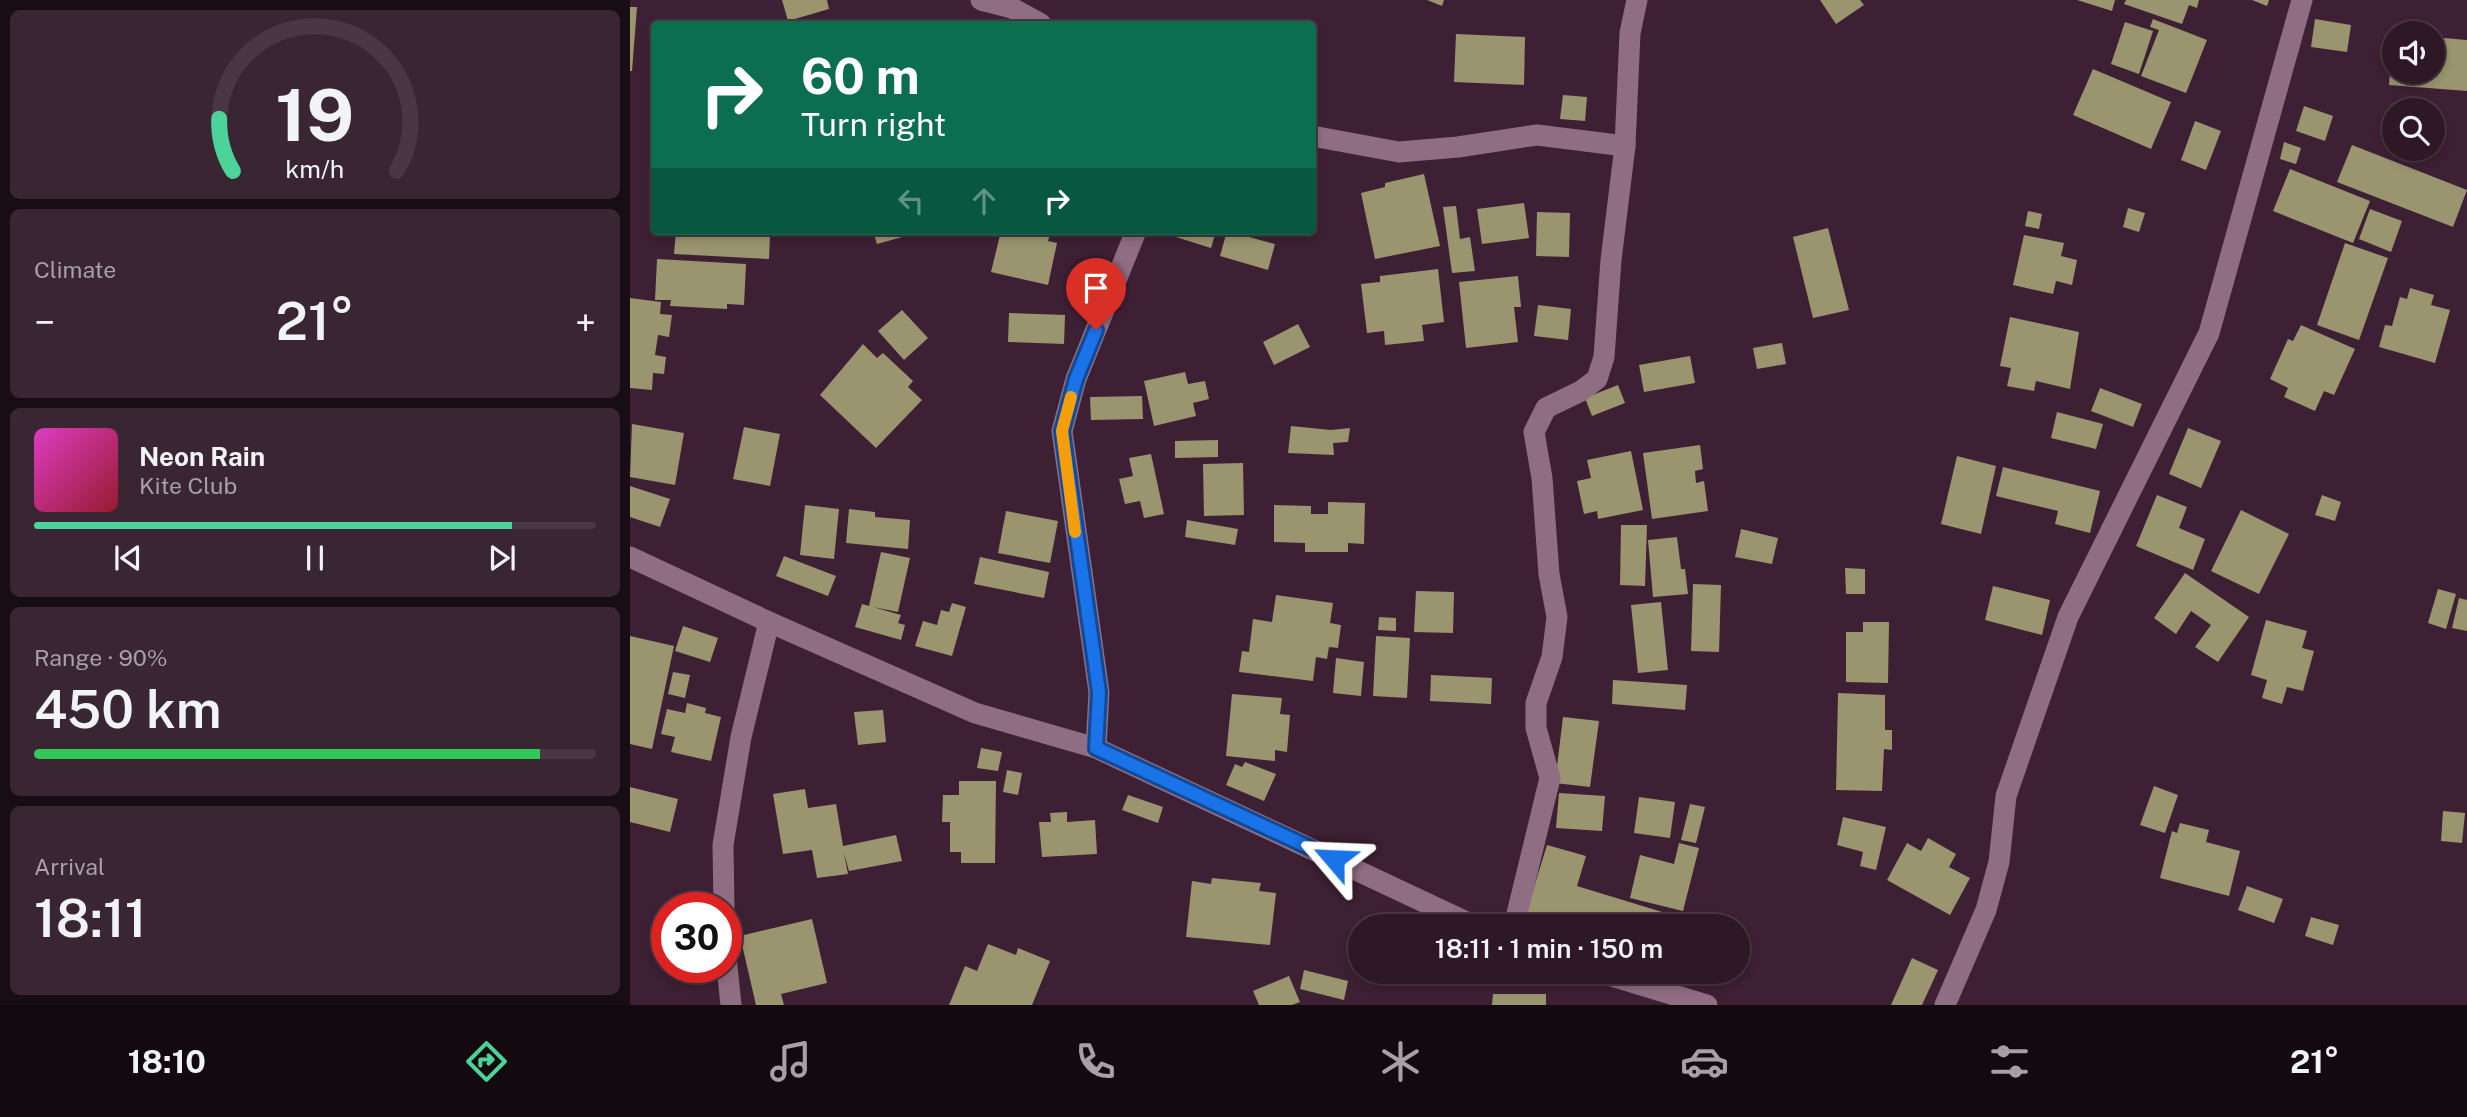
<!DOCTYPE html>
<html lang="en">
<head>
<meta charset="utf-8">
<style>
	body { margin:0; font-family:"Public Sans",sans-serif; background:#3a2532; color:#f1f3f6; height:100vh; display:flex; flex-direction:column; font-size:26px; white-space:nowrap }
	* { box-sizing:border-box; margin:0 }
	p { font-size:23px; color:#a7a0a7 }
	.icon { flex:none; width:38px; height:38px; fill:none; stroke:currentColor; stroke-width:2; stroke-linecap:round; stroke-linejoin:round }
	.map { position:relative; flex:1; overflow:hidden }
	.side { display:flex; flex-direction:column; gap:10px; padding:10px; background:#190d15; width:630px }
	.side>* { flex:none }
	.guide { position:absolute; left:21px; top:21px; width:665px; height:214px; border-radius:7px; box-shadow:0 4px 10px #0003,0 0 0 2px #493743; background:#0b6e4f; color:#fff; overflow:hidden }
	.tools { position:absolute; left:1752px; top:21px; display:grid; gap:14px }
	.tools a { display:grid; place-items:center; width:63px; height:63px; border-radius:50%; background:#2e1826; box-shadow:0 4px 10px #0003,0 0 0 2px #493743; font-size:35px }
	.speed { position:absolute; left:21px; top:892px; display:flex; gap:14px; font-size:35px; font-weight:700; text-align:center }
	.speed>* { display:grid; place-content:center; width:91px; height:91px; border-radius:50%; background:#2e1826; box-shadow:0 4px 10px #0003,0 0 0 2px #493743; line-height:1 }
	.speed .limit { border:10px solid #d22; background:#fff; color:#111 }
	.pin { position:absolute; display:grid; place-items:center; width:60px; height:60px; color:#fff; margin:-72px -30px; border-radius:50% 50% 50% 0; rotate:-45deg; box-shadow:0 0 7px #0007 }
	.pin .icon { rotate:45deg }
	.me { position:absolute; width:77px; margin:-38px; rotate:296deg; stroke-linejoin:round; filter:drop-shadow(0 0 5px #0008) }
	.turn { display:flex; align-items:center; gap:24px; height:147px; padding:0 35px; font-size:32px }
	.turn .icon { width:91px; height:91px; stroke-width:2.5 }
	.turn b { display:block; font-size:49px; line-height:60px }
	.lanes { display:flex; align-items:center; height:66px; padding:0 35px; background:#0003; justify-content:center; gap:35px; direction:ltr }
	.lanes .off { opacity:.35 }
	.big { font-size:52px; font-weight:600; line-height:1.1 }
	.side .tile { flex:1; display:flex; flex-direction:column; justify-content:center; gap:10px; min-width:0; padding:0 24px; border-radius:10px; background:#3a2532 }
	.side .dial { align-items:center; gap:0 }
	.dial svg { height:182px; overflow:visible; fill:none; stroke:#493743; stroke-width:7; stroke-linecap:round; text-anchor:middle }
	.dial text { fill:#f1f3f6; stroke:none }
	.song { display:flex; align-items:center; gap:21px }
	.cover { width:84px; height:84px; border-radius:10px; background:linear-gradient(135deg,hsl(310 70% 55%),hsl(350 70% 35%)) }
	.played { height:7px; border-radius:4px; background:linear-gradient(90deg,#4cd39a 85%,#493743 85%) }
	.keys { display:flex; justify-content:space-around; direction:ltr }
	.heat { display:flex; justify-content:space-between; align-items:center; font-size:38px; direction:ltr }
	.charge { height:10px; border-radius:5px; background:linear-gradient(90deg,#34c759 90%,#493743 0) }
	.trip { position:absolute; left:718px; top:914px; width:402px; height:70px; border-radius:35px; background:#2e1826; box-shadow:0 4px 10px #0003,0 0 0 2px #493743; font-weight:600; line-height:70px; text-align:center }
	.tab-bar { display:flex; height:112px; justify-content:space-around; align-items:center; background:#120a0f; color:#a7a0a7 }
	.tab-bar .icon { width:49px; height:49px }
	.tab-bar .active { color:#4cd39a }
	.tab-bar b { font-size:32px; color:#f1f3f6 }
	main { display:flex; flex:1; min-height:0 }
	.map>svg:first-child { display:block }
	.building { fill:#9a956f }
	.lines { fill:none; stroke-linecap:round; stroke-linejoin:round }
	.minor { stroke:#8f6d82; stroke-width:21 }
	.route-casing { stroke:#114b97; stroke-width:18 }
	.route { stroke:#1a73e8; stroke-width:12 }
	.slow { stroke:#f59e0b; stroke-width:12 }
</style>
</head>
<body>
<main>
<section class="side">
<div class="tile dial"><svg viewBox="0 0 100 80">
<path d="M14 69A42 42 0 1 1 86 69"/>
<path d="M14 69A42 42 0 0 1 8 46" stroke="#4cd39a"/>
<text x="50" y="56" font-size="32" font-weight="700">19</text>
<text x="50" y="72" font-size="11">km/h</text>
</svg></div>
<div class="tile"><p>Climate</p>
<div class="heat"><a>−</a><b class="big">21°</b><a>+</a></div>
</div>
<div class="tile">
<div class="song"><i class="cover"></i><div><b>Neon Rain</b><p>Kite Club</p></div></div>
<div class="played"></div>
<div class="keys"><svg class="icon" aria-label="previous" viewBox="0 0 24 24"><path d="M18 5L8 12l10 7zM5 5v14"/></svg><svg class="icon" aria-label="pause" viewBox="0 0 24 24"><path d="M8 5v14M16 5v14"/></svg><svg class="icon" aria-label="next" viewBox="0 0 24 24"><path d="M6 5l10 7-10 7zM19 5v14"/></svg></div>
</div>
<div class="tile"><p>Range · 90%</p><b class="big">450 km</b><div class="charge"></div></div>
<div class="tile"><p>Arrival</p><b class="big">18:11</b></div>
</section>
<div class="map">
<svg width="1837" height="1005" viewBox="0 0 1837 1005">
	<rect width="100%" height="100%" fill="#3d2033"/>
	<g class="building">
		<path d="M152,0H197L199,9L158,21Z"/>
		<path d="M797,0H814L812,6Z"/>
		<path d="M1190,0H1230L1234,5L1206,24Z"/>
		<path d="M1447,0H1485L1482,11Z"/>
		<path d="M1496,0H1569L1567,8L1559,5L1552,24L1494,4Z"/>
		<path d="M1622,0H1639L1637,6Z"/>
		<path d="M0,7H7L2,71H0Z"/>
		<path d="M1523,19L1577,40L1556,93L1511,76L1529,30L1520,27Z"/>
		<path d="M1685,19L1721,25L1717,52L1681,47Z"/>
		<path d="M1495,22L1523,31L1509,74L1481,64Z"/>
		<path d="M826,34L895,37L894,85L824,82Z"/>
		<path d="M1802,37L1837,40V91L1759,85L1762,45L1764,72H1802Z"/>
		<path d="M1463,69L1541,102L1521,149L1443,115Z"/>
		<path d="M933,95L957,97L955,121L930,119Z"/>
		<path d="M1674,106L1703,116L1695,141L1666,131Z"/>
		<path d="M1565,121L1591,131L1576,170L1551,160Z"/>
		<path d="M1654,142L1671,148L1666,164L1650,159Z"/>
		<path d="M1722,145L1837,190L1823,227L1707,182Z"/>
		<path d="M1660,169L1740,201L1723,243L1643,211Z"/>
		<path d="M794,174L810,246L745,259L731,193L755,187V183Z"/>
		<path d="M894,203L899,238L852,244L847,209Z"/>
		<path d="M826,206L830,239L840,237L845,271L822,273L813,207Z"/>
		<path d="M1498,208L1515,213L1509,232L1493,227Z"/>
		<path d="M1740,209L1772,221L1761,252L1729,239Z"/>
		<path d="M1398,211L1412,214L1409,229L1395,226Z"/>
		<path d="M907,212L940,213L939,257L906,256Z"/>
		<path d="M1198,228L1219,310L1183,318L1163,237Z"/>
		<path d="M46,231L140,236L139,259L44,254Z"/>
		<path d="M243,231H275L276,236L247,244Z"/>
		<path d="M371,231H421L418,241L427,243L418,285L361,272Z"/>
		<path d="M548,231H586L581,248L546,237Z"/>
		<path d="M597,231L645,244L638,270L590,256Z"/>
		<path d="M1394,235L1434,243L1431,256L1447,260L1442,285L1426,281L1423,294L1383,285Z"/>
		<path d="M1715,243L1758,258L1729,340L1687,325Z"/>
		<path d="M27,259L116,264L114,305L97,304V309L40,306L41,300H25Z"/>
		<path d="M808,269L814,322L792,325L794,341L755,345L754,331L737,333L731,284L750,282V276Z"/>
		<path d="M888,276L891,307H884L888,342L836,348L829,282Z"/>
		<path d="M1780,288L1804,295L1801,305L1820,310L1805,363L1749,347L1755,325L1762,326L1770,297L1777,299Z"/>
		<path d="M0,298L31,302L30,314L42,315L39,337L28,335L25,355L36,357L34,374L23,373L22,390L0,388Z"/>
		<path d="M908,305L941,309L938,340L904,336Z"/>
		<path d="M272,310L298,338L274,360L248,331Z"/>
		<path d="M379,313L435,315L434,344L378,342Z"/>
		<path d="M1380,317L1449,332L1440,389L1406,381L1404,391L1377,386L1381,368L1370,366Z"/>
		<path d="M668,324L680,347L644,365L633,342Z"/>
		<path d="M1671,325L1725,349L1704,395L1694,391L1685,411L1654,397L1658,388L1640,379L1658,339L1663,341Z"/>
		<path d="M1152,343L1156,364L1127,369L1123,348Z"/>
		<path d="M233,344L247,358L253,353L283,381L278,387L292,400L246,448L190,395Z"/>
		<path d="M1060,356L1065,383L1014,392L1009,365Z"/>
		<path d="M555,372L558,384L575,381L579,399L563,403L566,416L524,426L514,381Z"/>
		<path d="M988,385L995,403L962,416L955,398Z"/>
		<path d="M1470,388L1512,404L1503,427L1461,411Z"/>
		<path d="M512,396L513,419L461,420L460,397Z"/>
		<path d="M1427,412L1473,424L1466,449L1421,438Z"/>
		<path d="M2,424L54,433L45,485L0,477Z"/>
		<path d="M661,426L701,430L720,428L718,442L703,443L704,455L658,453Z"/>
		<path d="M114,427L150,434L140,486L103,479Z"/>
		<path d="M1558,428L1591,441L1571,488L1539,474Z"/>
		<path d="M588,440V457L545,458V441Z"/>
		<path d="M1070,445L1073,469L1065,471L1066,483L1074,481L1078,511L1022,519L1013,453Z"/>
		<path d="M1001,451L1013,510L968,519L967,511L954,514L947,481L961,478L957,460Z"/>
		<path d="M521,454L534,514L514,518L510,501L495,504L489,479L503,476L499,458Z"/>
		<path d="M1327,456L1366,466L1351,534L1311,524Z"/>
		<path d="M613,463L614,515L574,516L573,464Z"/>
		<path d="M1373,467L1470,491L1460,533L1425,524L1428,511L1366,496Z"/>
		<path d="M0,486L40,499L30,527L0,517Z"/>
		<path d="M1527,495L1557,507L1549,528L1575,539L1563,570L1506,546Z"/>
		<path d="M1692,495L1711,502L1705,521L1685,515Z"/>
		<path d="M698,502L735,503L734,544L718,543V552H675V543L644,542V505L681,506V514H698Z"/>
		<path d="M175,505L209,509L204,559L170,555Z"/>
		<path d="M219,509L245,512V517L280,520L278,549L216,543Z"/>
		<path d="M1611,510L1659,534L1629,594L1581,571Z"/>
		<path d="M376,511L428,521L420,563L368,553Z"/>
		<path d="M557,520L608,529L605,545L555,537Z"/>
		<path d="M991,525H1017L1015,586L990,585Z"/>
		<path d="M1111,529L1148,538L1142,564L1105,557Z"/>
		<path d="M1047,537L1051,569H1055L1058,594L1023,597L1018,540Z"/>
		<path d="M251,552L280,558L268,612L243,607L271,615L268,623L275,625L271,640L225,627L232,604L239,606Z"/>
		<path d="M154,556L206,576L198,596L146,576Z"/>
		<path d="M350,557L419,572L414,598L344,584Z"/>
		<path d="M1215,568L1235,569V594H1216Z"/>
		<path d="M1555,573L1619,617L1588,662L1565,647L1581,625L1561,611L1546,634L1524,618Z"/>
		<path d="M1063,584L1091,585L1089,652L1061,651Z"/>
		<path d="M1363,586L1420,600L1412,635L1355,620Z"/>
		<path d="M1808,589L1826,594L1816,629L1798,623Z"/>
		<path d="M786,591L824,592L823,633L784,632Z"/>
		<path d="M646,595L703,603L700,623L711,625L708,648L699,647L697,659L686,657L683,681L609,672L612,651L619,652L623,619L642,622Z"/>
		<path d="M1829,598L1837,600V631L1822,628Z"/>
		<path d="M1031,602L1038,670L1008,673L1001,605Z"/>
		<path d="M322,603L336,607L322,656L285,646L293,621L307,625L311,610L319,612Z"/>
		<path d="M749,617L766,618V631L748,630Z"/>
		<path d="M1636,620L1677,631L1672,648L1684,651L1673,691L1657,687L1652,704L1632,698L1637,680L1621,675Z"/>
		<path d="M1233,622H1259L1258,683L1216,682V632H1233Z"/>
		<path d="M53,626L88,638L80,662L45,651Z"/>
		<path d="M0,636L44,646L22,749L0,744Z"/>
		<path d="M746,636L780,638L777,698L743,696Z"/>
		<path d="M706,658L734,662L731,696L703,693Z"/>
		<path d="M43,672L60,675L55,698L38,694Z"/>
		<path d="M801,675L862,678L861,704L800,701Z"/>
		<path d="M983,680L1057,685L1055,710L982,704Z"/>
		<path d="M1208,693L1255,695V730H1262V750L1254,749L1252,791L1206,790Z"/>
		<path d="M602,694L652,698L650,714L660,715L657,752L645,750V761L596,756Z"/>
		<path d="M57,703L76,708L75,713L91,717L81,761L41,752L45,737L31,734L37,709L55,713Z"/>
		<path d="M253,710L256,742L228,745L224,712Z"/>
		<path d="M933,717L969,721L960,787L925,783Z"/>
		<path d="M351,748L372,752L368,771L347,768Z"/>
		<path d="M615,762L646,774L634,801L596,785L605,764L612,767Z"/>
		<path d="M377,770L392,773L388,795L373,792Z"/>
		<path d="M329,781H366L365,863H331V852H320V822H312L313,795H329Z"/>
		<path d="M1524,786L1548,795L1535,833L1510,825Z"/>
		<path d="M0,787L48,799L40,832L0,822Z"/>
		<path d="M175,789L178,808L206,804L213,846L266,835L272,861L219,871L214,853L218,874L187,878L182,850L153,854L143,794Z"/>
		<path d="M929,793L975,796L972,831L926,828Z"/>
		<path d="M498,795L533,807L528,823L492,810Z"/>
		<path d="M1009,797L1045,802L1040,838L1004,833Z"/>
		<path d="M1060,804L1075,807L1066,843L1051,840Z"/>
		<path d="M1813,811L1835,813L1832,843L1811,841Z"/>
		<path d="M437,812V822L465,820L467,854L412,857L409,822H421L420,813Z"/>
		<path d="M1213,817L1256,827L1246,870L1230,866L1233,852L1207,845Z"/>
		<path d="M1550,823L1579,830L1576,842L1610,851L1599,896L1530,878L1542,831L1547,833Z"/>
		<path d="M1298,838L1326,854L1319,867L1340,878L1320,915L1257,880L1277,843L1291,851Z"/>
		<path d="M1049,843L1069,848L1053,911L1000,898L1010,855L1044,864Z"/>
		<path d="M917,845L956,856L947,886L1055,919L1053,926H914L894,920Z"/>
		<path d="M582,878L631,883L629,891L646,893L640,945L556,937L562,881L581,884Z"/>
		<path d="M1617,886L1653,899L1644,923L1608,910Z"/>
		<path d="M1681,917L1709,925L1703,945L1675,936Z"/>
		<path d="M182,919L197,983L151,994L154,1005H126L110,936Z"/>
		<path d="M358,944L386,955L388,948L420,961L402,1005H319L335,966L347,971Z"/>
		<path d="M1282,958L1308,970L1292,1005H1261Z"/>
		<path d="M674,970L718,981L714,1000L670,989Z"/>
		<path d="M659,976L670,1002L662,1005H629L623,991Z"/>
		<path d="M863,994H916V1005H862Z"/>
	</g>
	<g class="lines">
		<g class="minor">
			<path d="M351,0L382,8L411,24"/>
			<path d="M682,136L769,152L828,147L907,135L995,146"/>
			<path d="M0,557L139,622L345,713L466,748L845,926"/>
			<path d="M466,748L469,692L432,431L446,379L506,231"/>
			<path d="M94,908L93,845L111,737L139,622"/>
			<path d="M884,926L920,778L906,728V703L922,657L927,617L919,574L912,478L904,432L916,408L951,391L967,379L974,357L981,260L995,146L1000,33L1007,0"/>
			<path d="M96,957L101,1005"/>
			<path d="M965,971L1077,1005"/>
			<path d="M1315,1005L1356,910L1369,862L1376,796L1438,617L1579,333L1672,0"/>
		</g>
	</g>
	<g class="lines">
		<defs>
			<path id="route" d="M466,330L446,379L432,431L469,692L466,748L704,859"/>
		</defs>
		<use href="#route" class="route-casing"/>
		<use href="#route" class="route"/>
		<path class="slow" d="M441,397L432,431L445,532"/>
	</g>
</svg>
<div class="tools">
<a><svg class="icon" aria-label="sound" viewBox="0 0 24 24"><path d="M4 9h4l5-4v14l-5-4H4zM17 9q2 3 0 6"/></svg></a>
<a><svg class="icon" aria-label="search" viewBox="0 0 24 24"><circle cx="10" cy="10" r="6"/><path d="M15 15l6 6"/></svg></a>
</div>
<div class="speed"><div class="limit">30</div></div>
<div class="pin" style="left:466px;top:330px;background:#d93025"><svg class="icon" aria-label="arrive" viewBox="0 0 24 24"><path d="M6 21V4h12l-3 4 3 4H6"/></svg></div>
<svg class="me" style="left:704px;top:859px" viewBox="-20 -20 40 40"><path d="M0-17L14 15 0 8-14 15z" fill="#1a73e8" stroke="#fff" stroke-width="4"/></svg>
<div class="trip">18:11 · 1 min · 150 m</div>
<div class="guide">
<div class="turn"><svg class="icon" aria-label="right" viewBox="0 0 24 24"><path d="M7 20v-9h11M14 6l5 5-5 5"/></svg><div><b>60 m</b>Turn right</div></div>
<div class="lanes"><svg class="icon off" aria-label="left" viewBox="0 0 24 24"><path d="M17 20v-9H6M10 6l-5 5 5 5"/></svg><svg class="icon off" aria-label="ahead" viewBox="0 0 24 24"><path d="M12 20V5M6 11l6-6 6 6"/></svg><svg class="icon" aria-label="right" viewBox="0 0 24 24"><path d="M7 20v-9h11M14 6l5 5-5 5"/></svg></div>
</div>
</div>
</main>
<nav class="tab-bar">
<b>18:10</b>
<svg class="icon active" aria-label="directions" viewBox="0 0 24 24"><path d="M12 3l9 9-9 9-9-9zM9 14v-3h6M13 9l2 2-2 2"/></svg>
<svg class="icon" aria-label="music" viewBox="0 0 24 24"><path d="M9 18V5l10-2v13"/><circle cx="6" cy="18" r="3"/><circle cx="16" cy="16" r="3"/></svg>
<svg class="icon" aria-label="phone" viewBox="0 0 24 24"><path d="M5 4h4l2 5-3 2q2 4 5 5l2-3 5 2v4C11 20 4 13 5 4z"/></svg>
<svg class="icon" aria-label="climate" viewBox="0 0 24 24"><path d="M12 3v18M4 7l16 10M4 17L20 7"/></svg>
<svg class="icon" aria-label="car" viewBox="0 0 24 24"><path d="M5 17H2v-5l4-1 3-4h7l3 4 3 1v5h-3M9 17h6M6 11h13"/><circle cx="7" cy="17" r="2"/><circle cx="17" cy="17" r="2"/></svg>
<svg class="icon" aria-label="filters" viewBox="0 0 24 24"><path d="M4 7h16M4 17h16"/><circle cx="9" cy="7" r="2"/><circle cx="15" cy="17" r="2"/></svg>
<b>21°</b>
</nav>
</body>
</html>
